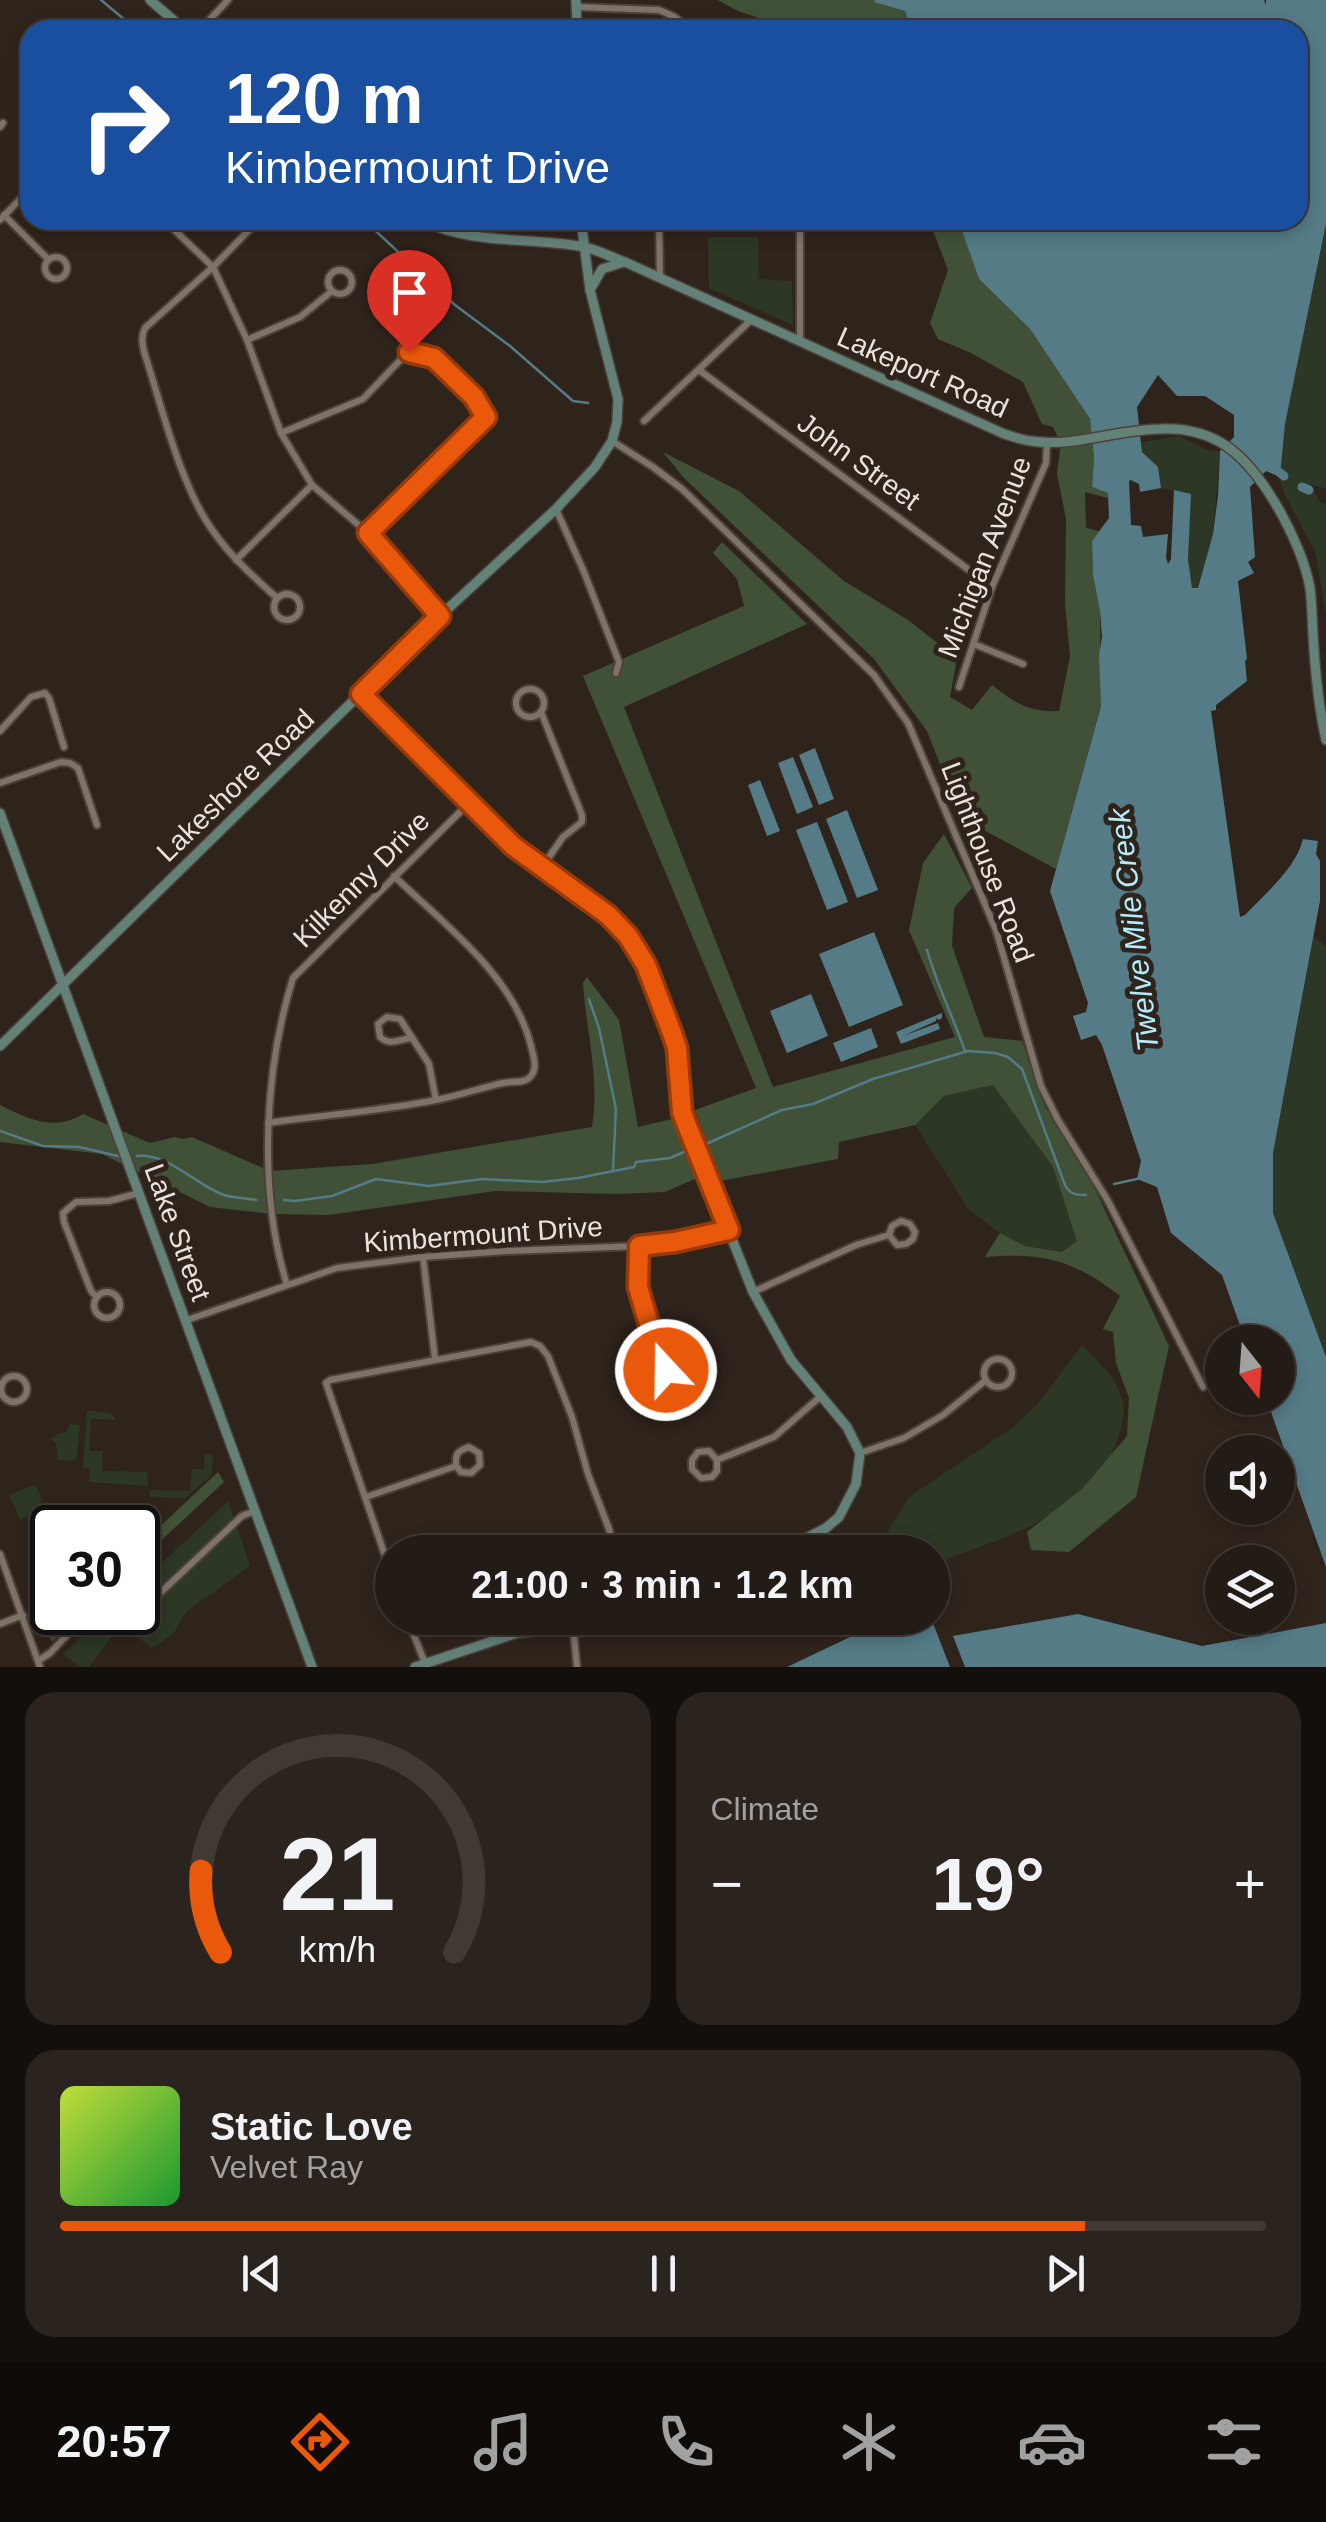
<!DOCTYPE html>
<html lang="en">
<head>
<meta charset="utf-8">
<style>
	body { margin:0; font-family:Helvetica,sans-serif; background:#2b241e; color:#f1f3f6; height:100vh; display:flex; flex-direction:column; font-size:38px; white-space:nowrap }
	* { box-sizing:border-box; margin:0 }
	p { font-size:32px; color:#a3a1a0 }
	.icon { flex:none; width:55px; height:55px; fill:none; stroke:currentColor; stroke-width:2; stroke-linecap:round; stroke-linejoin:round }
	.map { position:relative; height:1667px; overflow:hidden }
	.drawer { display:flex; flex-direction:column; gap:25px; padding:25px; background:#130f0c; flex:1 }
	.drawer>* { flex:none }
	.guide { position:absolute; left:20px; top:20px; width:1288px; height:210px; border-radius:30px; box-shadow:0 5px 15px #0003,0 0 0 2px #403934; background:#1a4fa0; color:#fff; overflow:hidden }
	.needle { width:65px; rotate:163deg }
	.fabs { position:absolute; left:1205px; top:1325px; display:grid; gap:20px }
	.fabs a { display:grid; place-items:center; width:90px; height:90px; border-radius:50%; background:#231b15; box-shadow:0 5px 15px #0003,0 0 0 2px #403934; font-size:50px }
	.speed { position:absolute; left:30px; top:1505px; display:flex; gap:20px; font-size:50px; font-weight:700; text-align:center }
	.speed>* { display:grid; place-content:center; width:130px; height:130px; border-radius:50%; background:#231b15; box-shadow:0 5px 15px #0003,0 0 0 2px #403934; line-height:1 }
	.speed .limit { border:5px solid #111; border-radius:15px; background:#fff; color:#111 }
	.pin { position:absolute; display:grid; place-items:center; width:85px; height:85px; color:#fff; margin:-102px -42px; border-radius:50% 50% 50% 0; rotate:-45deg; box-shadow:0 0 10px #0007 }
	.pin .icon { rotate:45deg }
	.me { position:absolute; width:110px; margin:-55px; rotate:339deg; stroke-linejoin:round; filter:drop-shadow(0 0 8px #0008) }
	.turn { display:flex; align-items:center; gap:35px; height:210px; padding:0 40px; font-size:45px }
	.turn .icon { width:130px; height:130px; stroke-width:2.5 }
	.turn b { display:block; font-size:70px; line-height:85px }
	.big { font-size:75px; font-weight:700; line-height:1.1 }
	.drawer .tile { flex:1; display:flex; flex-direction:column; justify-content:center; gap:15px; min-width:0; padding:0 35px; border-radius:30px; background:#2b241e }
	.drawer .dial { align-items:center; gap:0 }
	.dial svg { height:260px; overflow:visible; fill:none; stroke:#403934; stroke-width:7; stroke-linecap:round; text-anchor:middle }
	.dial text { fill:#f1f3f6; stroke:none }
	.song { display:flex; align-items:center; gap:30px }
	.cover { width:120px; height:120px; border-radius:15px; background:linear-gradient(135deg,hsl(70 70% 55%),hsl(130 70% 35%)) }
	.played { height:10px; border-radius:5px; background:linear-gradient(90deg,#ea580c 85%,#403934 85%) }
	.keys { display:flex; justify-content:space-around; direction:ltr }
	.heat { display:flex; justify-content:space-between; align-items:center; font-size:55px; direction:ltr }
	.drawer .tiles { flex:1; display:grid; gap:25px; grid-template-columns:1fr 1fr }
	.tile:last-child { grid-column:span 2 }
	.trip { position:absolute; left:375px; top:1535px; width:575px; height:100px; border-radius:50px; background:#231b15; box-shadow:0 5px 15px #0003,0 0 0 2px #403934; font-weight:700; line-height:100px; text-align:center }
	.tab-bar { display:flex; height:160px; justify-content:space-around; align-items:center; background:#0e0b08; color:#a3a1a0 }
	.tab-bar .icon { width:70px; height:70px }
	.tab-bar .active { color:#ea580c }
	.tab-bar b { font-size:45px; color:#f1f3f6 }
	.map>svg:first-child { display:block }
	.green { fill:#2c3726 }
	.forest { fill:#415138 }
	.water { fill:#547b86; fill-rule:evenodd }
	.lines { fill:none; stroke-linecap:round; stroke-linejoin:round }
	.stream { stroke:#547b86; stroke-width:2.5 }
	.canal { stroke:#547b86; stroke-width:9 }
	.street-casing { stroke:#4a413a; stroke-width:10 }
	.secondary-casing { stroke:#4a413a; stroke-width:12 }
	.street { stroke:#7f7369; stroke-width:6 }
	.secondary { stroke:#648178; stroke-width:9 }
	.route-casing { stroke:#983908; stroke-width:25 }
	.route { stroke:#ea580c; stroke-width:18 }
	.labels { text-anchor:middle; stroke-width:10; stroke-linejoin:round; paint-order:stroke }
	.street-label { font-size:28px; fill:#eae3dd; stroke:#2f241c }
	.water-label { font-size:30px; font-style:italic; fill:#b4ecfc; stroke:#2f241c }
</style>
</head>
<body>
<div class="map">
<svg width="1326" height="1667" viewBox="0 0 1326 1667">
	<rect width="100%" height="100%" fill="#2f241c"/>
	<g class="green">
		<path d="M1326,225V489L1310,484L1320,502L1326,504V614L1315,551L1285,495L1278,476L1281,466L1285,424Z"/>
		<path d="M708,237H758L759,279L792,281L793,325L709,288Z"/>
		<path d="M1179,436L1207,450L1220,451L1213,534L1198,588H1192L1188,560L1190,494L1161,488L1155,465L1142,452L1141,442Z"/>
		<path d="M1314,937L1326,946V1357L1273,1213V1153Z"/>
		<path d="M993,1085L1053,1167L1078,1241L1062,1252L1025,1246L1000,1233L969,1210L915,1125L944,1096Z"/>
		<path d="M1082,1345C1093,1357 1110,1371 1117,1386C1127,1407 1124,1417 1118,1438C1092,1516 1001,1538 933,1564L932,1552H875L909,1497L1012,1428L1036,1406Z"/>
		<path d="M87,1410L110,1413L117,1420L91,1419L89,1451H103L102,1471L147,1472L148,1486L89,1482L90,1468H83Z"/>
		<path d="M69,1424L80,1425L76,1461L58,1460L56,1443L51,1439L58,1434L67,1432Z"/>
		<path d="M205,1454L213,1455L212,1475L185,1498L150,1497V1490L190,1491L192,1469H204Z"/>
		<path d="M34,1485C42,1494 43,1500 39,1511L20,1520L14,1504L9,1498L11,1494Z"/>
		<path d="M228,1501L250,1566L187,1611L173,1634L152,1648L120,1625L89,1667H81L63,1654L108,1613L138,1612V1585Z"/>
	</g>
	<g class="forest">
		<path d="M718,0H875V2L905,11L911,30H887L879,26L771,22L738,11Z"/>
		<path d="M929,220H958L979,279L1030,329L1090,419L1094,458L1092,487L1108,493V498L1085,492L1086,528L1099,531L1092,541L1093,574L1100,611L1101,705L1056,869L961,818L927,731L874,659L683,477L663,452L739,491L844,581L908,620L957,658L950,697L972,710L992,685C1015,703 1030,713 1059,711L1070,656L1065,604L1066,519L1057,474L1061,443L1053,427L1042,424L1023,382L971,353L938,339L930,323L948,270Z"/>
		<path d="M722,542L807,624L624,707L773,1087L955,1037L909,930L923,863L944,834L972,888L954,908L952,946L984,1037L1022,1041L1046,1109L1062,1127L1095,1189L1169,1346L1136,1497L1069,1552L1031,1550L1027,1532L1082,1489L1127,1436L1129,1398L1116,1363L1113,1332L1103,1329L1120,1296C1074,1260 1042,1252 985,1257L1000,1233L1025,1246L1062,1252L1077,1241L1053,1167L993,1085L944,1096L915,1125L839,1142L838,1159L720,1181L695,1110L756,1088L583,676L744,606L737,579L713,553Z"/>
		<path d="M587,977L619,1020L638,1127L676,1118L699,1177L665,1192L617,1194L495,1191L329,1215L272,1214L210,1207L102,1154L0,1142V1105C28,1119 54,1132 83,1114L150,1143L175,1137L183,1139L192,1137L270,1171L372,1164L592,1127C600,1078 586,1031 583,983Z"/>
		<path d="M218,1472L224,1482L138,1562V1547Z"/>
		<path d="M68,1613H84L52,1642L47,1632Z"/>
	</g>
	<g class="water">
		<path d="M875,0H1264L1266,5V0H1326V224L1285,424L1281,466L1278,476L1266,471L1250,487L1255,557L1248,562L1254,573L1238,581L1247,659L1245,661L1247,681L1216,705V710L1211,711L1240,917L1245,915C1265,894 1296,868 1303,839L1318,841L1316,854L1320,861V901L1273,1153V1213L1326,1357V1567L1266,1398H1278V1342H1246L1222,1275L1171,1233L1157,1187L1137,1179L1141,1161L1102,1045L1096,1035L1081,1040L1073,1016L1086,1012L1088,1003L1050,891L1101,706L1099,655L1102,637L1100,611L1093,575L1092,541L1109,518L1108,493L1092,487L1094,458L1090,419L1030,329L979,279L958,220H1298V30H911L905,11L874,2ZM1158,375L1177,396H1205L1234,415V437L1220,451L1218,496L1213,534L1198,588H1192L1188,559L1191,494L1174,490L1171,559L1168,564L1166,557L1168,534L1143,537L1141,526L1131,525L1129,481L1131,480L1139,484L1140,492L1161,488L1158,467L1142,452L1137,407Z"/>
		<path d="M815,748L834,799L819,805L799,755Z"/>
		<path d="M793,757L813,807L797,814L778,763Z"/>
		<path d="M760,780L780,831L767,836L748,785Z"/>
		<path d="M847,810L878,890L857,898L826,819Z"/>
		<path d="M817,822L848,902L827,910L796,830Z"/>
		<path d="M874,932L903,1005L849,1027L819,954Z"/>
		<path d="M811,994L828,1036L787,1053L770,1011Z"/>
		<path d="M942,1013V1018L938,1020L936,1018V1021L903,1036L938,1023L940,1029L901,1044L896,1032Z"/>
		<path d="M871,1028L878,1047L841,1062L833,1043Z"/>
		<path d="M1078,1614L1202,1646L1326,1623V1667H965L953,1636Z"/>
		<path d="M890,1618H931L950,1667H787Z"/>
	</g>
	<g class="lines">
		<g class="stream">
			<path d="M101,0L137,30"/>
			<path d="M364,220L455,305L510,346L573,401L588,403"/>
			<path d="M927,950C937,985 953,1017 965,1051"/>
			<path d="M589,999L599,1028L616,1109L613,1169"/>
			<path d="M0,1131L43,1146L79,1147L118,1156"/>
			<path d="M706,1144L782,1110L813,1104L873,1079L968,1051L995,1053L1008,1057L1022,1069L1065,1185C1070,1194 1075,1195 1086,1195"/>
			<path d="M137,1156C167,1152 196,1185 224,1195C234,1198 245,1198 256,1200"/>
			<path d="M1114,1184L1137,1179"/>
			<path d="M284,1200L295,1201L332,1196L376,1179L429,1186L482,1179L542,1182L578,1178L634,1167L636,1162L670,1158L684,1152"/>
		</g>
		<g class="canal">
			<path d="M1279,472L1284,476"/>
			<path d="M1302,487L1309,490"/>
		</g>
		<defs>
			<g id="street">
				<path d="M576,7L659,10L673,16L693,30"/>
				<path d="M200,30L228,0"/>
				<path d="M0,127L3,123"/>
				<path d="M4,215L49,260"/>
				<path d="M0,220L30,189"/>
				<path d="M164,220L213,267L247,340L281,433L312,485L368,533L440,616"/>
				<path d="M659,220L660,279"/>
				<path d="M800,220V342"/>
				<path d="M253,221L263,227L271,225L274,220"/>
				<path d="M255,224L213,267L145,328C140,338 143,348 146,358C163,411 181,487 213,531C231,557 254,577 277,598"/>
				<circle cx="56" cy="268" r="11"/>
				<circle cx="340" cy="282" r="12"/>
				<path d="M247,340L300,317L332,291"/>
				<path d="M699,370L992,587"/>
				<path d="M644,421L751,320"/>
				<path d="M281,433L363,399L409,351C417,353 428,355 434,359C449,367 479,402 486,417L368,533"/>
				<path d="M612,441L653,467L682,489L874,675L908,723L996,930L1041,1086L1058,1120L1108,1201L1203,1387"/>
				<path d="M556,509L584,572L619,662L616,673"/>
				<path d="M236,560L312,485"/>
				<circle cx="287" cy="607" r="13"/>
				<path d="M974,644L1023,664"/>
				<path d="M959,687L992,587L1046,463L1047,442"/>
				<circle cx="530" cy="703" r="14"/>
				<path d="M541,712L582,815V822L563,837L542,867"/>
				<path d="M0,731L31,697L45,693L49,698L64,747"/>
				<path d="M0,783L61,762L70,763L78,768L97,825"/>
				<path d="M410,1038C398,1040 390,1046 380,1037L378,1024L387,1017L400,1019L429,1064L436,1100"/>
				<path d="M268,1123C324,1115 381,1111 436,1100C458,1096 480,1088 503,1083C512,1081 525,1084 531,1076C538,1068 533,1055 531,1046C514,976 444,924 394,876"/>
				<path d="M639,1246L638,1287L655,1345L650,1356L655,1367L667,1370L675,1364L676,1353L669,1345H655"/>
				<path d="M423,1257L435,1359"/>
				<path d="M287,1285C258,1192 264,1071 293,978L469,803"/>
				<circle cx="107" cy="1305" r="13"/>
				<path d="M753,1292L856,1245L889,1235L897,1245L906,1244L913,1239L915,1232L910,1224L901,1221L892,1226L889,1235"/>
				<path d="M97,1297L91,1291L64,1222L63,1213L76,1202L109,1201L139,1193"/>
				<path d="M187,1320L337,1268L423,1257L506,1251L639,1246L675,1243L728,1230"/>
				<circle cx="998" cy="1373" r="14"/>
				<circle cx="14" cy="1389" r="13"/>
				<path d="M860,1453L904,1438L943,1415L985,1381"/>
				<path d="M717,1460V1471L712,1477L701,1478L692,1469V1460L698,1452L709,1451L717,1460L774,1437L821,1396"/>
				<path d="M366,1497L456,1466L461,1472L471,1473L480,1465L479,1453L469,1447C458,1451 455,1453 456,1466"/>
				<path d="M0,1554L40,1667"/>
				<path d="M392,1576L326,1383L330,1380L531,1342L540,1346L548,1356L572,1417L588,1474L609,1529L615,1552"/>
				<path d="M100,1612L115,1626L124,1627L242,1516L255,1511"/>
				<path d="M407,1618L425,1663"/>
				<path d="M516,1618L517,1633"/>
				<path d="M0,1624L23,1615"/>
				<path d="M573,1626L577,1667"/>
				<path d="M38,1661L50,1653L89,1612"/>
			</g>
			<g id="secondary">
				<path d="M150,0L185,30"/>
				<path d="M576,0L577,30"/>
				<path d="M421,220C471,245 526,237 579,246C595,248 610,257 625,262L1002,433C1011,436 1021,440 1031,441C1074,448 1118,429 1160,429C1180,428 1202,432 1220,442C1261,465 1302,543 1310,588C1312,603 1312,619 1313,634C1315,670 1318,705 1326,740"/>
				<path d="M590,290L602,269L624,262"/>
				<path d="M361,693L513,846L608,915L627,936L646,965L673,1033L677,1048L682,1113L686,1123L753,1292L791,1360L847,1427L860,1453L856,1484L839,1517L826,1528L779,1552"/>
				<path d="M0,813L312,1667"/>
				<path d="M0,1046L440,616L556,509L595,467L612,441L617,422L618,399L590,290L581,220"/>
				<path d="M415,1667L517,1633L620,1621L632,1618"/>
			</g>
		</defs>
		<use href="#street" class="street-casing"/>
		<use href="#secondary" class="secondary-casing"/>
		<use href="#street" class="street"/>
		<use href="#secondary" class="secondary"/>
	</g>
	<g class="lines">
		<defs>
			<path id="route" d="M409,352L434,358L474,397L486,417L368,533L440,616L361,694L513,846L608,915L628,936L646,965L672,1033L677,1048L682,1112L686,1123L729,1230L675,1242L639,1246L638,1287L655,1345L650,1356L655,1367L666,1370"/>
		</defs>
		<use href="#route" class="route-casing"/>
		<use href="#route" class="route"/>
	</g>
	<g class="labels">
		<g class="street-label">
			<text transform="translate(923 372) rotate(24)" y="10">Lakeport Road</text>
			<text transform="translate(859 461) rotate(36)" y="10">John Street</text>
			<text transform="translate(984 557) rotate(-69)" y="10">Michigan Avenue</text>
			<text transform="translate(235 785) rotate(-44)" y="10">Lakeshore Road</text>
			<text transform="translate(988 862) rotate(69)" y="10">Lighthouse Road</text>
			<text transform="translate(361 879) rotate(-45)" y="10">Kilkenny Drive</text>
			<text transform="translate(178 1232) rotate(70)" y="10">Lake Street</text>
			<text transform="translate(483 1234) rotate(-4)" y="10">Kimbermount Drive</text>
		</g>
		<g class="water-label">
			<text transform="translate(1134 930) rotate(-97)" y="10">Twelve Mile Creek</text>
		</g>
	</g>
</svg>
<div class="fabs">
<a><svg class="needle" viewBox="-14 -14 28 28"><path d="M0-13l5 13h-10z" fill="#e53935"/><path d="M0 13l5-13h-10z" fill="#a3a1a0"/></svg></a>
<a><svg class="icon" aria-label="sound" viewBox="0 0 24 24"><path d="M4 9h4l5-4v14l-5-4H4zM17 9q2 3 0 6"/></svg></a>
<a><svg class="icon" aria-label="layers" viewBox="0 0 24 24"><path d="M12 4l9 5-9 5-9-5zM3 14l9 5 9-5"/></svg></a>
</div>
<div class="speed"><div class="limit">30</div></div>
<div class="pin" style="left:409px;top:352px;background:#d93025"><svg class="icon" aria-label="arrive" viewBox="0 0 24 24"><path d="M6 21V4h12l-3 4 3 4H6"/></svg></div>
<svg class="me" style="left:666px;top:1370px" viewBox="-20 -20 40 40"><circle r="17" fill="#ea580c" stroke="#fff" stroke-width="3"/><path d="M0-11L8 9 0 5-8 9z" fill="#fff"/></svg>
<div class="trip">21:00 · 3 min · 1.2 km</div>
<div class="guide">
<div class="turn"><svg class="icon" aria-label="right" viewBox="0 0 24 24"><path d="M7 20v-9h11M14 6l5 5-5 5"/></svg><div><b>120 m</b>Kimbermount Drive</div></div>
</div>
</div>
<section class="drawer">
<div class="tiles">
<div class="tile dial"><svg viewBox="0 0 100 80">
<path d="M14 69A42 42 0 1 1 86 69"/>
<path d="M14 69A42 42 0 0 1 8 44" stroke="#ea580c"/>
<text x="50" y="56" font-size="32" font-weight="700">21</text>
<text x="50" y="72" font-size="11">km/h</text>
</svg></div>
<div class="tile"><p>Climate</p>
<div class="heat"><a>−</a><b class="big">19°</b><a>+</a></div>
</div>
<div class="tile">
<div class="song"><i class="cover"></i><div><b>Static Love</b><p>Velvet Ray</p></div></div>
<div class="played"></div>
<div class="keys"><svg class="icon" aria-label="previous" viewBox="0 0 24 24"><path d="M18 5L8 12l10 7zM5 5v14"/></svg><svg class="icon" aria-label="pause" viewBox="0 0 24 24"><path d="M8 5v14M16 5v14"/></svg><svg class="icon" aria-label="next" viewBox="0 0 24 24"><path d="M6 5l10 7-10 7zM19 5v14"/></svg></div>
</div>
</div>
</section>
<nav class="tab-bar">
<b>20:57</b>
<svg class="icon active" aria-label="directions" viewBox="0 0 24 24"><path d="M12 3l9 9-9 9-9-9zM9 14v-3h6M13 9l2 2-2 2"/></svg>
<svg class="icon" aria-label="music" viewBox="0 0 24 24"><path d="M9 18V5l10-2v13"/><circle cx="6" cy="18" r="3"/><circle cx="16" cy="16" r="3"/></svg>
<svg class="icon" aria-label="phone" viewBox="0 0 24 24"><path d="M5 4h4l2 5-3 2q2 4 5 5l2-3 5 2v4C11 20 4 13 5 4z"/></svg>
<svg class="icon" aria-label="climate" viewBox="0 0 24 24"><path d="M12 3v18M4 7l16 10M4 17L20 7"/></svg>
<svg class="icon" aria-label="car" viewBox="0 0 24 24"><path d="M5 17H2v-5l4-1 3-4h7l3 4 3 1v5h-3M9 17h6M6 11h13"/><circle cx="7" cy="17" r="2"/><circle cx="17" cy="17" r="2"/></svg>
<svg class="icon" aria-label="filters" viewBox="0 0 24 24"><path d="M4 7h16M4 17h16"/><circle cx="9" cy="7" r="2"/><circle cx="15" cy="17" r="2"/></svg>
</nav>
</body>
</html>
